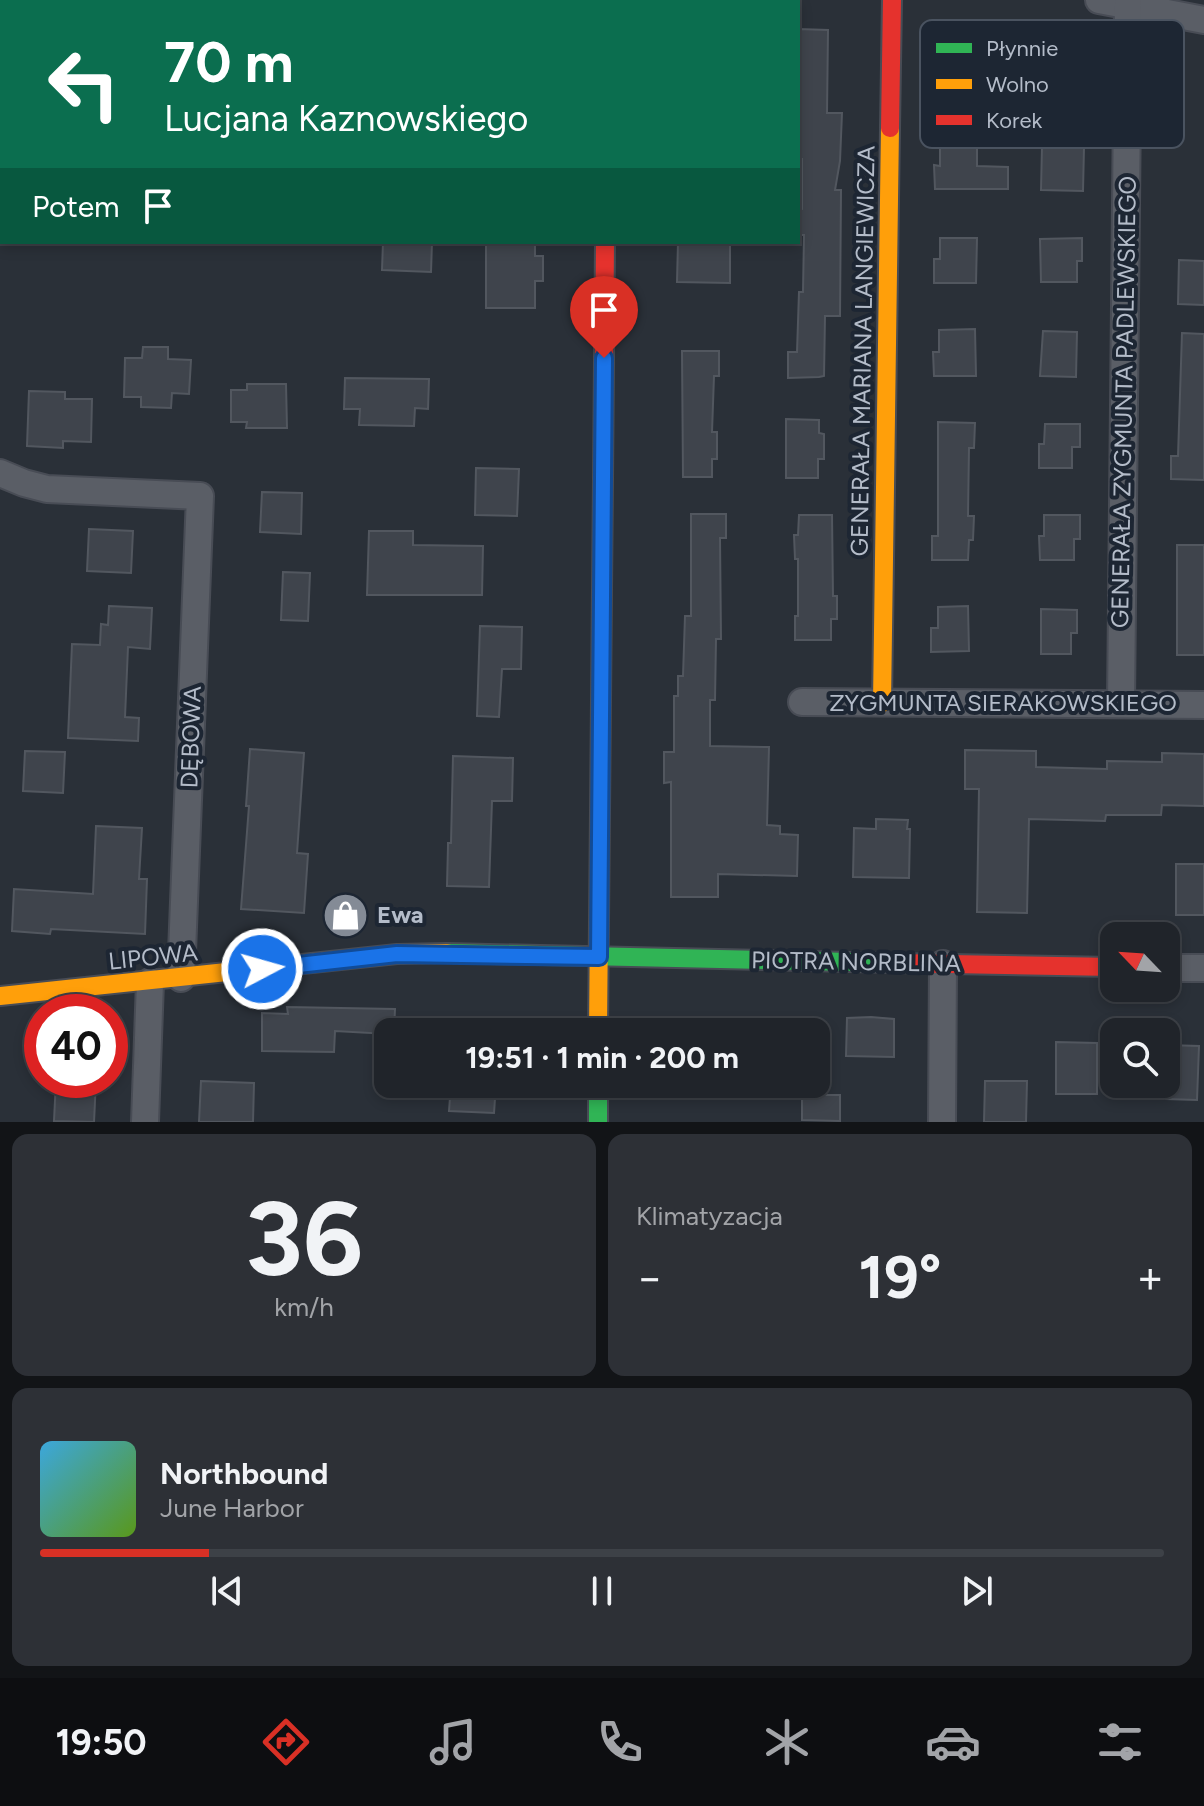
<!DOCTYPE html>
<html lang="pl">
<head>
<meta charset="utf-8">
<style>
	body { margin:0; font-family:Figtree,sans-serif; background:#2d3036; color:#f1f3f6; height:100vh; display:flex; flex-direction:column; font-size:30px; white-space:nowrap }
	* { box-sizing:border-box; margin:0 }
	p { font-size:26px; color:#a2a4a8 }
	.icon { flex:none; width:44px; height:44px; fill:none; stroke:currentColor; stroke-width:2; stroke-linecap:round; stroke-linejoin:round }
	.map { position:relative; height:1122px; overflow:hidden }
	.panel { display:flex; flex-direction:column; gap:12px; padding:12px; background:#121417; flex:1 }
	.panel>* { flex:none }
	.top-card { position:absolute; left:0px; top:0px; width:800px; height:244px; box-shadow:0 4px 12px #0003,0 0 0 2px #3d4147; background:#0b6e4f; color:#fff; overflow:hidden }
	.needle { width:52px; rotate:295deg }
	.fabs { position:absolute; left:1100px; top:922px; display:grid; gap:16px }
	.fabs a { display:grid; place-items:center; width:80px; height:80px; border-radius:16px; background:#20242a; box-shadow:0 4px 12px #0003,0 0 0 2px #3d4147; font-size:40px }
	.speed { position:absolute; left:24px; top:994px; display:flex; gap:16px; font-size:40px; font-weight:700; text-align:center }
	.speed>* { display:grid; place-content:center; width:104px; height:104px; border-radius:50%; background:#20242a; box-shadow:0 4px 12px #0003,0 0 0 2px #3d4147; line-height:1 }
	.speed .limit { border:12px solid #d22; background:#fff; color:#111 }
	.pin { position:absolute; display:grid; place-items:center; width:68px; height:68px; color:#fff; margin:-82px -34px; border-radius:50% 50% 50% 0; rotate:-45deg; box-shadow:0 0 8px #0007 }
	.pin .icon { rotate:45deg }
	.me { position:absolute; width:88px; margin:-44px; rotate:84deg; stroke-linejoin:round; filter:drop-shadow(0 0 6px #0008) }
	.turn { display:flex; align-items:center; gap:28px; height:168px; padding:0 32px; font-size:36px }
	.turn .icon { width:104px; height:104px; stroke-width:2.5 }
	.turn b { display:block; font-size:56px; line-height:68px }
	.then { display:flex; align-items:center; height:76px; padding:0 32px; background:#0003; gap:16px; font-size:30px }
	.big { font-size:60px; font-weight:700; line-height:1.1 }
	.panel .card { flex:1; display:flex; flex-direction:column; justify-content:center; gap:12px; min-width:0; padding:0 28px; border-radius:16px; background:#2d3036 }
	.panel .dial { align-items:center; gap:0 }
	.dial b { font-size:104px; line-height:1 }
	.song { display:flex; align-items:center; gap:24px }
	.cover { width:96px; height:96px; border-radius:12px; background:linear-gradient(135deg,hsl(200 70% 55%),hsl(90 70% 35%)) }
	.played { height:8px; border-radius:4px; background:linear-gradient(90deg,#d93025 15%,#3d4147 15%) }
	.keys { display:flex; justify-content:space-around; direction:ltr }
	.heat { display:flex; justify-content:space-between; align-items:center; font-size:44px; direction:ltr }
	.panel .tiles { flex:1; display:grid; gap:12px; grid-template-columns:1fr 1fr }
	.card:last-child { grid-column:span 2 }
	.trip { position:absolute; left:374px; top:1018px; width:456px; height:80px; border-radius:16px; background:#20242a; box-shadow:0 4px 12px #0003,0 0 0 2px #3d4147; font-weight:700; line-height:80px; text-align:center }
	.dock { display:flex; height:128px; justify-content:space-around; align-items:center; background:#0d0e11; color:#a2a4a8 }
	.dock .icon { width:56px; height:56px }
	.dock .selected { color:#d93025 }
	.dock b { font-size:36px; color:#f1f3f6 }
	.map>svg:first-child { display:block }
	.building { fill:#3f444c; stroke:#52575f; stroke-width:2 }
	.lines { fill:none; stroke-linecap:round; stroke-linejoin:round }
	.street-casing { stroke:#484c55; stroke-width:30 }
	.fast-casing { stroke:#484c55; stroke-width:22 }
	.slow-casing { stroke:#484c55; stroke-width:22 }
	.jam-casing { stroke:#484c55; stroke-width:22 }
	.street { stroke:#5a5e66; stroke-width:26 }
	.fast { stroke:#30b455; stroke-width:18 }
	.slow { stroke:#ff9f0a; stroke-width:18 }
	.jam { stroke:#e5322d; stroke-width:18 }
	.route-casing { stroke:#114b97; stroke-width:20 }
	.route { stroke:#1a73e8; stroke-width:14 }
	.labels { text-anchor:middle; stroke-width:8; stroke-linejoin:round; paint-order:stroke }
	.street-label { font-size:24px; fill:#b4bcc9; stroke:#1d2633 }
	.poi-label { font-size:24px; font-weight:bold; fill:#b4bcc9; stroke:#1d2633; text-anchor:start }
	.key { fill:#1d2633; stroke:#4a5360; stroke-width:2 }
	.key-label { font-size:22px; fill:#b4bcc9 }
</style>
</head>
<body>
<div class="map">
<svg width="1204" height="1122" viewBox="0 0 1204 1122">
	<rect width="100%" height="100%" fill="#2a3038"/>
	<g class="building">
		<path d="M798,29L828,30L827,113H842L840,161L835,190H841L840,316H825L824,376L819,377L788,378V352H797L799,292H803L804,235H798V210L802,209V159H798Z"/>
		<path d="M940,145H977V166L1008,167V189H935L934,165L940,166Z"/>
		<path d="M1042,146L1084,147L1083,191L1041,190Z"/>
		<path d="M940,238H977L976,283H934V259H940Z"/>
		<path d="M1082,238V261H1077V282H1041L1040,239Z"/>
		<path d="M383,242H432L431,272L382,270Z"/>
		<path d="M486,242H535V256H543V281H535V308H486Z"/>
		<path d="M678,242H730V283L677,282Z"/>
		<path d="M1179,260L1204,261V305L1178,304Z"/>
		<path d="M975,329L976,376H934L933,352H939V330Z"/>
		<path d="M1043,331L1077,332L1076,377L1040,376Z"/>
		<path d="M1182,333L1204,334V480L1171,479V456H1178Z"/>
		<path d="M143,347H168V359L191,360L189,394L172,393L171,408L141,407V397H124L125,358H142Z"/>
		<path d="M682,351H719V376H714L712,432H717V459H712V477H683Z"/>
		<path d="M345,378L429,379L428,409L415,408L414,426L359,425L360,409H344Z"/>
		<path d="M247,384H286L287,428H246L247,422H231V390H247Z"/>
		<path d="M29,391L65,392V399H92L91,442L63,441V448L27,446Z"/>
		<path d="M786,419L819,420V433L824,434V459H818V478H786Z"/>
		<path d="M938,422L975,423L974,448H969L968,516H974L973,540H969L968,560H932V536H938Z"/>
		<path d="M1045,424H1080V447H1072V468H1039V444H1044Z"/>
		<path d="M476,468L519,469L517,516L475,515Z"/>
		<path d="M262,492L302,493L301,534L260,532Z"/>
		<path d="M691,514H726V538H720L721,639H716L715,700H710V746L769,747L767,825L780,826V834L798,835L797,876L718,874V897H671V782L664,783V752H674V696H678V676H683L685,616H691Z"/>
		<path d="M799,515H832L833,596H837V619H831V640H795V616H798V559H795L794,535H798Z"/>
		<path d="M1044,515H1080V539H1074V560H1040L1039,536H1044Z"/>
		<path d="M89,529L133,531L131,573L87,571Z"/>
		<path d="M369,531H413V545L483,546L482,595H367Z"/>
		<rect x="1177" y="545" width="27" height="110"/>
		<path d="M283,572L310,573L308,621L281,620Z"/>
		<path d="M109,606L152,608L150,649L128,647L125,717L139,718L138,741L68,738L72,644L100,645L101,624L108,625Z"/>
		<path d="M968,606L969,651L931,652V628H938V607Z"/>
		<path d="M1041,609L1077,610V633H1071V654H1041Z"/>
		<path d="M480,626L522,627L521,669H502L499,717L477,716Z"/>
		<path d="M250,749L304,753L297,853L308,854L304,913L241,909L249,806H246Z"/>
		<path d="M965,750L1036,751V767L1107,769V761L1162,762V753L1204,754V806L1162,805L1161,815H1106L1105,821L1029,819L1027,913L977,912L979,789H965Z"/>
		<path d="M25,751L65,752L63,793L23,791Z"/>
		<path d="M453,756L513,758L512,801H492L489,887L447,886L448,846V843H451Z"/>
		<path d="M876,819L908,820L907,829H910L909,878L853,877L854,828L876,829Z"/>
		<path d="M96,826L142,828L139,879H147L145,934L51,929L50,934L12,931L14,889L93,894Z"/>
		<rect x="1176" y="864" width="28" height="51"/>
		<path d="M287,1007L395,1009L394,1032H388V1034L335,1031L334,1052L262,1051V1013L288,1014Z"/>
		<path d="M871,1017L894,1019V1057L846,1056L847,1018Z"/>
		<path d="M1056,1042L1097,1043V1094H1056Z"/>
		<path d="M1166,1045L1199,1046L1197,1100L1166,1099Z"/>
		<path d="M56,1080H96L94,1122L54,1121Z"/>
		<path d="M201,1081L254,1083L253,1122H199Z"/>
		<path d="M985,1081H1027L1026,1122H984Z"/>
		<path d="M451,1084H496L494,1113L449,1111Z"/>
		<path d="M802,1095H840V1121L802,1120Z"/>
	</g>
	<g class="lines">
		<defs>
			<g id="street">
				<path d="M1099,0L1204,20"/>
				<path d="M0,35H2"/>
				<path d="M0,473L24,483L47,489L200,496L181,978"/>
				<path d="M802,702L1204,705"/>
				<path d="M1121,704L1128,5"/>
				<path d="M1166,968H1204"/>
				<path d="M145,1122L150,982"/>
				<path d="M942,1122L943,964"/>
			</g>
			<g id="fast">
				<path d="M447,953L896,963"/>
				<path d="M598,1084V1122"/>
			</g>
			<g id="slow">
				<path d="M607,0V2"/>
				<path d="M882,703L890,128"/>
				<path d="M0,996L397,954L447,953"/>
				<path d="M598,1032L603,479"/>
			</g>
			<g id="jam">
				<path d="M890,128L892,0"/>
				<path d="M603,479L605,242"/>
				<path d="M896,963L1114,967"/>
			</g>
		</defs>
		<use href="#street" class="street-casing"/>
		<use href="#fast" class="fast-casing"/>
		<use href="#slow" class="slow-casing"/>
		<use href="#jam" class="jam-casing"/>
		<use href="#street" class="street"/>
		<use href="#fast" class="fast"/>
		<use href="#slow" class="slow"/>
		<use href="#jam" class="jam"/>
	</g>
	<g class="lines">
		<defs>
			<path id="route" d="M262,969L397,954L599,957L604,358"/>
		</defs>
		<use href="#route" class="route-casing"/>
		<use href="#route" class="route"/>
	</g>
	<defs>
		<symbol id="shop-disc" viewBox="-11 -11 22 22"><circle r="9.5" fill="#848b96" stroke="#1d2633"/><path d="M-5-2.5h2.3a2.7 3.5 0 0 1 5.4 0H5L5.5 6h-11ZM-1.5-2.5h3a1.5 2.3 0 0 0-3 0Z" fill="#fff"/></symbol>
	</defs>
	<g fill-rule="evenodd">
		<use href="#shop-disc" x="320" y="890" width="51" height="51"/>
	</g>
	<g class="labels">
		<g class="street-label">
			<text transform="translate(863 351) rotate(-89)" y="8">GENERAŁA MARIANA LANGIEWICZA</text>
			<text transform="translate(1124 402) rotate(-89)" y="8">GENERAŁA ZYGMUNTA PADLEWSKIEGO</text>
			<text x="1003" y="711">ZYGMUNTA SIERAKOWSKIEGO</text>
			<text transform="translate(191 737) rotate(-88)" y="8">DĘBOWA</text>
			<text transform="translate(153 957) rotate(-6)" y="8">LIPOWA</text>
			<text transform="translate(856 962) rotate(1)" y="8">PIOTRA NORBLINA</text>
		</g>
		<g class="poi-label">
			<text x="377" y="923">Ewa</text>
		</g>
	</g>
	<rect x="920" y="20" width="264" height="128" rx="12" class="key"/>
	<rect x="936" y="43" width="36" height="10" fill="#30b455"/>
	<rect x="936" y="79" width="36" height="10" fill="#ff9f0a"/>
	<rect x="936" y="115" width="36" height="10" fill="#e5322d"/>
	<g class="key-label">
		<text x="986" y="56">Płynnie</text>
		<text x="986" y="92">Wolno</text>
		<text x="986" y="128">Korek</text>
	</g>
</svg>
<div class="fabs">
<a><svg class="needle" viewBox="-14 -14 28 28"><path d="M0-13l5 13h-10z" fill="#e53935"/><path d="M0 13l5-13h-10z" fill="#a2a4a8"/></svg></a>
<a><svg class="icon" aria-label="search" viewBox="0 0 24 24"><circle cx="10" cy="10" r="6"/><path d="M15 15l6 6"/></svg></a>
</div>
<div class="speed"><div class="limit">40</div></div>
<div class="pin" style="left:604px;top:358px;background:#d93025"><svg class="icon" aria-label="arrive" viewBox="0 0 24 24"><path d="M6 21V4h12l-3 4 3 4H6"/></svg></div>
<svg class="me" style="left:262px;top:969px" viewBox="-20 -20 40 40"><circle r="17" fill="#1a73e8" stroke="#fff" stroke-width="3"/><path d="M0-11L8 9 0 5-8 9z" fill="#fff"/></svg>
<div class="trip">19:51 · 1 min · 200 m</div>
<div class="top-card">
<div class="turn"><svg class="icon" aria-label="left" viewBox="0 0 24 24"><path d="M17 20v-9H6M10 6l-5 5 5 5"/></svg><div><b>70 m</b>Lucjana Kaznowskiego</div></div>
<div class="then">Potem<svg class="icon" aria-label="arrive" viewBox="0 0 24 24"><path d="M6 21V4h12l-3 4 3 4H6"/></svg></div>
</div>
</div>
<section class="panel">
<div class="tiles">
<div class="card dial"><b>36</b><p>km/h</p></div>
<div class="card"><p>Klimatyzacja</p>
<div class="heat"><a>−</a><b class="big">19°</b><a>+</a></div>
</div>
<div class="card">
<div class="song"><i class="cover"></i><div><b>Northbound</b><p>June Harbor</p></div></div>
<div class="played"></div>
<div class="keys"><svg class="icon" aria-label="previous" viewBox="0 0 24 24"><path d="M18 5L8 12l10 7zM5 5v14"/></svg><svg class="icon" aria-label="pause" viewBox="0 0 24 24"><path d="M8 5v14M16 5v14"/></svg><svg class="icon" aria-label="next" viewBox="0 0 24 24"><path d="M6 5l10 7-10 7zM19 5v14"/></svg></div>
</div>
</div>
</section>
<nav class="dock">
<b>19:50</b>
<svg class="icon selected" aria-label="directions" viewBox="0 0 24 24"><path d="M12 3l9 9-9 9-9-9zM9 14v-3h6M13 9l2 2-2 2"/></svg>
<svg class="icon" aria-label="music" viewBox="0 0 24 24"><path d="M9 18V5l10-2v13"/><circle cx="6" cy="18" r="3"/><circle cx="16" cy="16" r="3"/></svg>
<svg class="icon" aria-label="phone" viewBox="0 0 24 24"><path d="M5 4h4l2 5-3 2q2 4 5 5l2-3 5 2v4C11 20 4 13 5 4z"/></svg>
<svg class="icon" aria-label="climate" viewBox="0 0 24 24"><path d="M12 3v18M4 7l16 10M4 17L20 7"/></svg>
<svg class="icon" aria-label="car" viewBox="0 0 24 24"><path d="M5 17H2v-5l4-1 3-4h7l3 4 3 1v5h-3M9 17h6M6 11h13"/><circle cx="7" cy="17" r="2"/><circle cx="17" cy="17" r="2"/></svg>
<svg class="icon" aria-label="filters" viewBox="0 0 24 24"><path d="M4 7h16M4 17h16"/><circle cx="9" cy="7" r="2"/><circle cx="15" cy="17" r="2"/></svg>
</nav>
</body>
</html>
